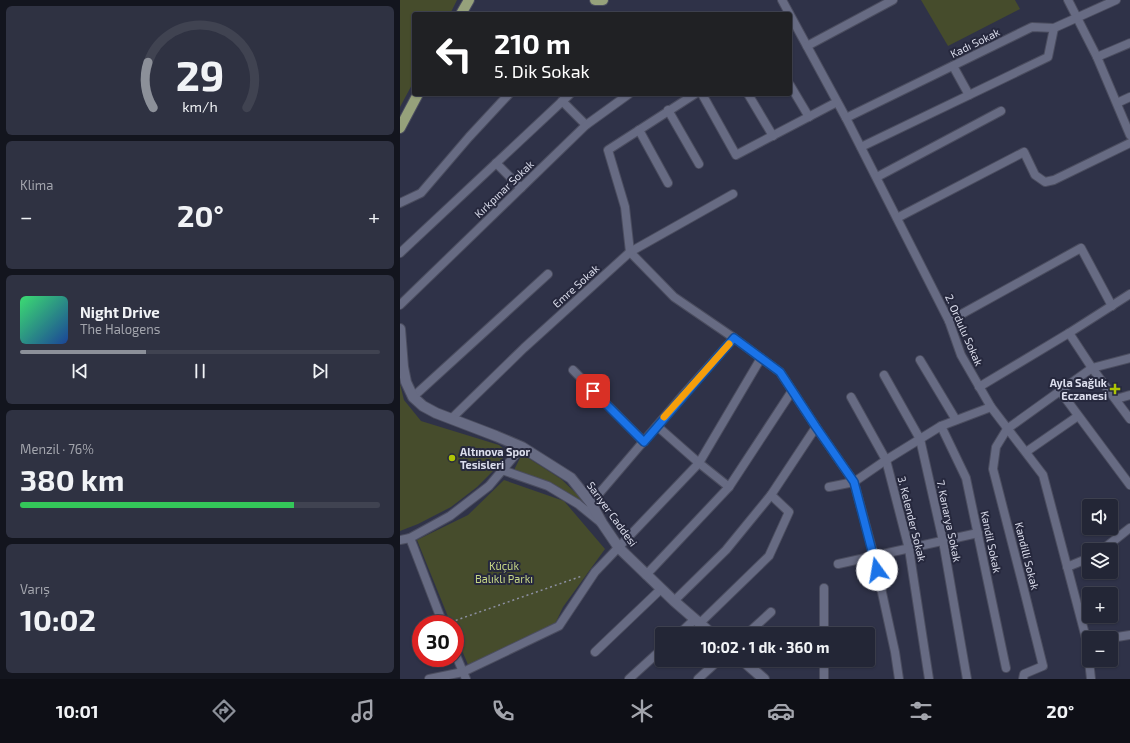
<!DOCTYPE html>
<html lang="tr">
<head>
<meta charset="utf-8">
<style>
	body { margin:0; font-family:"Exo 2",sans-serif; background:#2f3242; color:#f1f3f6; height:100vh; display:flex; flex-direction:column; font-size:15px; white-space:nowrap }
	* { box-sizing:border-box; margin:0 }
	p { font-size:13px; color:#a3a5ad }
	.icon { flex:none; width:22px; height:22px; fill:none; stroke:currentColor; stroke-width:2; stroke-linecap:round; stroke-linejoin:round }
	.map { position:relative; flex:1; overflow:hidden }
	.drawer { display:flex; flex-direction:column; gap:6px; padding:6px; background:#13151e; width:400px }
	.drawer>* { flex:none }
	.guide { position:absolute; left:12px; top:12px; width:380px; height:84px; border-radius:4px; box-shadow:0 1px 3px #0004,0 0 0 1px #404351; background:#202124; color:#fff; overflow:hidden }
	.tools { position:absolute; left:682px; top:499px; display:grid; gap:8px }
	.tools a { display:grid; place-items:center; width:36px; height:36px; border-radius:4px; background:#232636; box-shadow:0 1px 3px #0004,0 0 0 1px #404351; font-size:20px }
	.speed { position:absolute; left:12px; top:615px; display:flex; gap:8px; font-size:20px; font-weight:700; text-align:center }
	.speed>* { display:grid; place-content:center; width:52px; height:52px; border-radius:50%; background:#232636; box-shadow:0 1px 3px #0004,0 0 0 1px #404351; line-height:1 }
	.speed .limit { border:6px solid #d22; background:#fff; color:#111 }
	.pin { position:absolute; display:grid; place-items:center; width:34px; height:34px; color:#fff; margin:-17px; border-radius:8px; box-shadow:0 2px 6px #0006 }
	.me { position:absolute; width:44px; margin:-22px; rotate:347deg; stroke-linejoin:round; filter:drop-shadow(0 0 3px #0008) }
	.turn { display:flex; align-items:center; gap:14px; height:84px; padding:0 16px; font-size:18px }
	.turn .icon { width:52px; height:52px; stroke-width:2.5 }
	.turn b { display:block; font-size:28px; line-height:34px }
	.big { font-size:30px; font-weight:700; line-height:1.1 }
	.drawer .widget { flex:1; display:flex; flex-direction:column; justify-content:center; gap:6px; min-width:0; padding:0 14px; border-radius:6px; background:#2f3242 }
	.drawer .dial { align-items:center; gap:0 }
	.dial svg { height:104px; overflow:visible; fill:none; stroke:#404351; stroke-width:7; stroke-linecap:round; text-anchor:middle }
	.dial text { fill:#f1f3f6; stroke:none }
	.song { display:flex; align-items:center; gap:12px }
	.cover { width:48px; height:48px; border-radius:6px; background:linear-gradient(135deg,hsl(140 70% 55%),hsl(220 70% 35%)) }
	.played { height:4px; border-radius:2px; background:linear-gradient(90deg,#8c9099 35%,#404351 35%) }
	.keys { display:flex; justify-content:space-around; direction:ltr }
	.heat { display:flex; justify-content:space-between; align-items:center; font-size:22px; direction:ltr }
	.charge { height:6px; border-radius:3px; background:linear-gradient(90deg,#34c759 76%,#404351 0) }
	.trip { position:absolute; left:255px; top:627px; width:220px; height:40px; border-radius:4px; background:#232636; box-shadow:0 1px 3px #0004,0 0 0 1px #404351; font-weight:700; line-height:40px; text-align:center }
	.tab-bar { display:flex; height:64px; justify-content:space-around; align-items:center; background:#0e0f16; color:#a3a5ad }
	.tab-bar .icon { width:28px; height:28px }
	.tab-bar .on { color:#8c9099 }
	.tab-bar b { font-size:18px; color:#f1f3f6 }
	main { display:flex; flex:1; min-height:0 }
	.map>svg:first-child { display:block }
	.green { fill:#464c2c }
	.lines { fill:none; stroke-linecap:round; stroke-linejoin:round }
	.street-casing { stroke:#4b4d5f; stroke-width:10 }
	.secondary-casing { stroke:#4b4d5f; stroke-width:12 }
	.primary-casing { stroke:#4b4d5f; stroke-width:12 }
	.path { stroke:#8d90a2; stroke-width:1.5; stroke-dasharray:2 3; stroke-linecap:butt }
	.street { stroke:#676b83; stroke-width:8 }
	.secondary { stroke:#676b83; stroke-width:10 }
	.primary { stroke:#96a17b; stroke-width:10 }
	.route-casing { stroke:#114b97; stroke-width:10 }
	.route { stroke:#1a73e8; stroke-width:7 }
	.slow { stroke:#f59e0b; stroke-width:7 }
	.poi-dot { fill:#afc505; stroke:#26283d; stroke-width:1.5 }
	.labels { text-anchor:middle; stroke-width:4; stroke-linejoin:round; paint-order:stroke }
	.street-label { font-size:11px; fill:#dbddec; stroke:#26283d }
	.poi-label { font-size:11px; font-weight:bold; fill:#dbddec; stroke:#26283d; text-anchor:end }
	.park-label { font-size:11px; fill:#c6d686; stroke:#26283d }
</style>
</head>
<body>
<main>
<section class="drawer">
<div class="widget dial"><svg viewBox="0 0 100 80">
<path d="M14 69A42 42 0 1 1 86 69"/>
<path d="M14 69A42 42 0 0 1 10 34" stroke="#8c9099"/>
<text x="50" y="56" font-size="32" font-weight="700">29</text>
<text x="50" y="72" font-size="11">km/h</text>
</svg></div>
<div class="widget"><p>Klima</p>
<div class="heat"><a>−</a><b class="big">20°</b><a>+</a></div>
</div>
<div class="widget">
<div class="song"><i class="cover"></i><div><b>Night Drive</b><p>The Halogens</p></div></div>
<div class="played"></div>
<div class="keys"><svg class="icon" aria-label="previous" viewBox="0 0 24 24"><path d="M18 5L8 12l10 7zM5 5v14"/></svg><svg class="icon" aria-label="pause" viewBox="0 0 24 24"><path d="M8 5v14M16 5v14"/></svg><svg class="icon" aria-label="next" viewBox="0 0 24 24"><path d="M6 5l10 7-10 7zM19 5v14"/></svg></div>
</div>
<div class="widget"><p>Menzil · 76%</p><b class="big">380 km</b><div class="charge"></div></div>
<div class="widget"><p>Varış</p><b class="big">10:02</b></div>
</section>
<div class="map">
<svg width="730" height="679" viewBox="0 0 730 679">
	<rect width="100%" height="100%" fill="#2f3248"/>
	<g class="green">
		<path d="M0,0H57L50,14H14V81L0,107Z"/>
		<path d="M521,0H615L620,9L548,46Z"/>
		<path d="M0,384L4,400L21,421L99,445L106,451L100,464L77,487L51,507L18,524L0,531Z"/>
		<path d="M122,454L161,479L184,501L183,504L151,484L114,470Z"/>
		<path d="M104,480L164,501L205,549L163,607L155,624L69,667L55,634V624H51L17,540L68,515Z"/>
	</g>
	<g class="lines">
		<defs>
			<g id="street">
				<path d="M382,0L446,118L549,321L561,355L591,407L643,475L687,642L691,679"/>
				<path d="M668,0L697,57L730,135"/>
				<path d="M407,46L493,0"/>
				<path d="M697,57L730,43"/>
				<path d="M553,66L569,95"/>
				<path d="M390,85L409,117"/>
				<path d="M295,94L208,150L225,207L230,252L274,297L334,338L380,372L416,427L454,482L474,556L495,652L499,679"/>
				<path d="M302,94L336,155L437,102"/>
				<path d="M348,94L373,136"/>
				<path d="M162,101L186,125"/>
				<path d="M717,103L730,97"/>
				<path d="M268,110L299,164"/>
				<path d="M446,118L632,27L654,28L716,0"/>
				<path d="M239,130L268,183"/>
				<path d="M461,147L648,57L654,28"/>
				<path d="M96,163L121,188"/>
				<path d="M477,177L601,111"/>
				<path d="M0,203L21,193L69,137L109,94"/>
				<path d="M497,218L624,152L635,175L645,182L654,180L730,143"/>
				<path d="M0,253L170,94"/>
				<path d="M0,305L186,125L229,94"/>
				<path d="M549,321L681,248L712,306"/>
				<path d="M669,333L692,368L730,419"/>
				<path d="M520,360L556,420"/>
				<path d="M173,370L244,442"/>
				<path d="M484,375L520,439L543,541L567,679"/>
				<path d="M579,387L669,333L730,294"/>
				<path d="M660,391L730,485"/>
				<path d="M13,397L148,274"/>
				<path d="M451,397L486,460L509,549L529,679"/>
				<path d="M716,399L730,395"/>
				<path d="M51,419L124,348L230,252L333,194"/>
				<path d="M257,426L299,463L329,487"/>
				<path d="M541,426L566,478L606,668"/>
				<path d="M626,452L678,416"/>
				<path d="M102,470L148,486L178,504L200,522"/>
				<path d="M429,487L454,482L486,460L541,426L591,407"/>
				<path d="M191,503L284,394L334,338"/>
				<path d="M10,538L43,624"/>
				<path d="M0,540L10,538L50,516L89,486L122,447"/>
				<path d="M702,550L730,528"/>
				<path d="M438,564L578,533"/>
				<path d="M667,567L689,558"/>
				<path d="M246,575L329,487L392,391"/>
				<path d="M274,601L326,550L371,495L416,427"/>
				<path d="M300,623L369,556L389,512L371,495"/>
				<path d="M279,634L295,619"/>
				<path d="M347,634L371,612"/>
				<path d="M424,634V588"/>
				<path d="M711,638L730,635"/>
				<path d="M195,652L261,589"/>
				<path d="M55,653L66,679"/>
				<path d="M29,679L63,672L159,626L195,572L299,463L361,358"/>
				<path d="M229,679L262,649"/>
				<path d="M298,679L319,660"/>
				<path d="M424,679V660"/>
				<path d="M623,679L624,674L643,666L621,578L593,469L596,447L607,429L692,368L730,358"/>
			</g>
			<g id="secondary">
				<path d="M0,329L3,367L6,382L13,397L23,406L36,413L96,436L122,447L171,478L191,503L202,523L219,548L274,601L312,634"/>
				<path d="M342,660L364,679"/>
			</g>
			<g id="primary">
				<path d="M195,0H203"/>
				<path d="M61,14L69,0"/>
				<path d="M0,128L18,94"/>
			</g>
		</defs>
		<use href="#street" class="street-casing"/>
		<use href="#secondary" class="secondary-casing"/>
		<use href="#primary" class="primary-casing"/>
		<path class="path" d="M51,622L182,576"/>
		<use href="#street" class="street"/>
		<use href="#secondary" class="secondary"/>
		<use href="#primary" class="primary"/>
	</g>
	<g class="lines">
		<defs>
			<path id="route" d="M193,391L244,442L334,338L380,372L416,427L454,482L477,570"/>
		</defs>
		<use href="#route" class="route-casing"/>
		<use href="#route" class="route"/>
		<path class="slow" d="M264,417L329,344"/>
	</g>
	<g class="poi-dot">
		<path d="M713 383h4v4h4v4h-4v4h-4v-4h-4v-4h4z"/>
		<circle cx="52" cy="458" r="4"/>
	</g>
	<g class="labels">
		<g class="street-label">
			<text transform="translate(575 43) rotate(-26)" y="4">Kadı Sokak</text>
			<text transform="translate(104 189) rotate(-44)" y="4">Kırkpınar Sokak</text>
			<text transform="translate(176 286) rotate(-42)" y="4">Emre Sokak</text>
			<text transform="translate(564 330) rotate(66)" y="4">2. Ordulu Sokak</text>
			<text transform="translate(212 514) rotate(54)" y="4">Sarıyer Caddesi</text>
			<text transform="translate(512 519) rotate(76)" y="4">3. Kelender Sokak</text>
			<text transform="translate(549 521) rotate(78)" y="4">7. Kanarya Sokak</text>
			<text transform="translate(591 542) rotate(78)" y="4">Kandil Sokak</text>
			<text transform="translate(627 556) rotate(76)" y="4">Kandilli Sokak</text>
		</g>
		<g class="poi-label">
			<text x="707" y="387">Ayla Sağlık<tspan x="707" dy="13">Eczanesi</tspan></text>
			<text x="60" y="456" text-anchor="start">Altınova Spor<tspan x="60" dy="13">Tesisleri</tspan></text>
		</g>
		<g class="park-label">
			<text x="104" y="570">Küçük<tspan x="104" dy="13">Balıklı Parkı</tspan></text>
		</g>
	</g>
</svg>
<div class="tools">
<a><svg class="icon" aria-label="sound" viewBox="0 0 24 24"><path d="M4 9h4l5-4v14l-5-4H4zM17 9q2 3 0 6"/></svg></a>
<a><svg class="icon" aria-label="layers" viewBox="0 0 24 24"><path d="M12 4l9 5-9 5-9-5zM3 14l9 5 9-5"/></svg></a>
<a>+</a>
<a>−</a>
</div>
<div class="speed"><div class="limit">30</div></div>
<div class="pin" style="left:193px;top:391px;background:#d93025"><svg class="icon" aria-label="arrive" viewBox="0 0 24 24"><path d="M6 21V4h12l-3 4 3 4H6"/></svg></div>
<svg class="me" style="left:477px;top:570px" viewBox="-20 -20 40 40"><circle r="19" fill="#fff"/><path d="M0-13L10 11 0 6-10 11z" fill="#1a73e8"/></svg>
<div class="trip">10:02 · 1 dk · 360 m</div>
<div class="guide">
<div class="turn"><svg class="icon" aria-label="left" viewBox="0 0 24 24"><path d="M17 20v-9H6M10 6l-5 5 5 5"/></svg><div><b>210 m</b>5. Dik Sokak</div></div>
</div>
</div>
</main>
<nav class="tab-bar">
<b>10:01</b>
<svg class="icon on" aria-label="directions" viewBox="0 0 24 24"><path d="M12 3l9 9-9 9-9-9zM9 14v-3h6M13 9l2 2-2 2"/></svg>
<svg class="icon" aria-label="music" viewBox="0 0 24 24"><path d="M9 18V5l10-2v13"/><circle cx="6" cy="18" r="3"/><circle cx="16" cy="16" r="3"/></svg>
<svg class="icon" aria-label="phone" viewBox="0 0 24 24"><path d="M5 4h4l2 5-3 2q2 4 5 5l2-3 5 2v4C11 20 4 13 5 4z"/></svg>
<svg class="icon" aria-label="climate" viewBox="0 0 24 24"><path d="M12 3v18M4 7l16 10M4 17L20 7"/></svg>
<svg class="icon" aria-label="car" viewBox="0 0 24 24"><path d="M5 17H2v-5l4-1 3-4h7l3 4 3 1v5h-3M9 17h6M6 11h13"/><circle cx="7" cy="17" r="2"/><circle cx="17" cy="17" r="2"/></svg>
<svg class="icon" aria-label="filters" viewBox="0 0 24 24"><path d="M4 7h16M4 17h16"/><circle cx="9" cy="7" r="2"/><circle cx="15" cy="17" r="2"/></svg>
<b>20°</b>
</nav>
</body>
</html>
